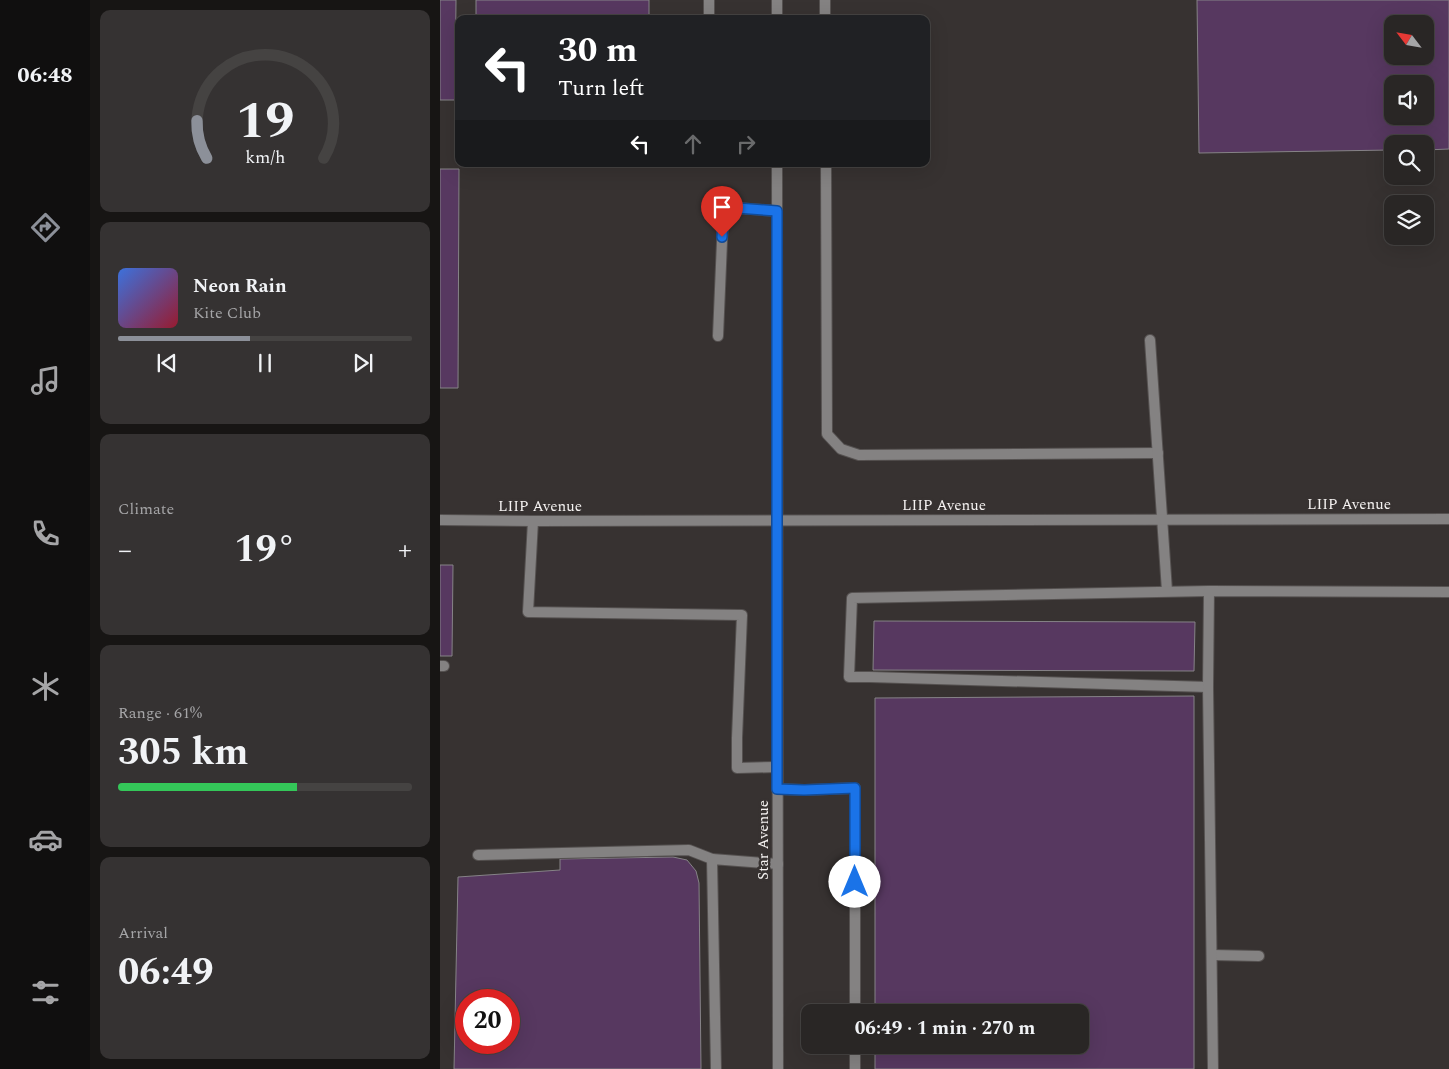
<!DOCTYPE html>
<html lang="en">
<head>
<meta charset="utf-8">
<style>
	body { margin:0; font-family:Spectral,serif; background:#353232; color:#f1f3f6; height:100vh; display:flex; flex-direction:column; font-size:19px; white-space:nowrap }
	* { box-sizing:border-box; margin:0 }
	p { font-size:16px; color:#a5a5a7 }
	.icon { flex:none; width:28px; height:28px; fill:none; stroke:currentColor; stroke-width:2; stroke-linecap:round; stroke-linejoin:round }
	.map { position:relative; flex:1; overflow:hidden }
	.panel { display:flex; flex-direction:column; gap:10px; padding:10px; background:#171514; width:350px }
	.panel>* { flex:none }
	.hud { position:absolute; left:15px; top:15px; width:475px; height:152px; border-radius:10px; box-shadow:0 5px 20px #0002,0 0 0 1px #454342; background:#202124; color:#fff; overflow:hidden }
	.needle { width:32px; rotate:301deg }
	.tools { position:absolute; left:944px; top:15px; display:grid; gap:10px }
	.tools a { display:grid; place-items:center; width:50px; height:50px; border-radius:10px; background:#292625; box-shadow:0 5px 20px #0002,0 0 0 1px #454342; font-size:25px }
	.speed { position:absolute; left:15px; top:989px; display:flex; gap:10px; font-size:25px; font-weight:700; text-align:center }
	.speed>* { display:grid; place-content:center; width:65px; height:65px; border-radius:50%; background:#292625; box-shadow:0 5px 20px #0002,0 0 0 1px #454342; line-height:1 }
	.speed .limit { border:8px solid #d22; background:#fff; color:#111 }
	.pin { position:absolute; display:grid; place-items:center; width:42px; height:42px; color:#fff; margin:-51px -21px; border-radius:50% 50% 50% 0; rotate:-45deg; box-shadow:0 0 5px #0007 }
	.pin .icon { rotate:45deg }
	.me { position:absolute; width:55px; margin:-28px; rotate:0deg; stroke-linejoin:round; filter:drop-shadow(0 0 4px #0008) }
	.turn { display:flex; align-items:center; gap:18px; height:105px; padding:0 20px; font-size:22px }
	.turn .icon { width:65px; height:65px; stroke-width:2.5 }
	.turn b { display:block; font-size:35px; line-height:42px }
	.lanes { display:flex; align-items:center; height:48px; padding:0 20px; background:#0003; justify-content:center; gap:25px; direction:ltr }
	.lanes .off { opacity:.35 }
	.big { font-size:38px; font-weight:700; line-height:1.1 }
	.panel .tile { flex:1; display:flex; flex-direction:column; justify-content:center; gap:8px; min-width:0; padding:0 18px; border-radius:10px; background:#353232 }
	.panel .dial { align-items:center; gap:0 }
	.dial svg { height:130px; overflow:visible; fill:none; stroke:#454342; stroke-width:7; stroke-linecap:round; text-anchor:middle }
	.dial text { fill:#f1f3f6; stroke:none }
	.song { display:flex; align-items:center; gap:15px }
	.cover { width:60px; height:60px; border-radius:8px; background:linear-gradient(135deg,hsl(220 70% 55%),hsl(350 70% 35%)) }
	.played { height:5px; border-radius:2px; background:linear-gradient(90deg,#8c9099 45%,#454342 45%) }
	.keys { display:flex; justify-content:space-around; direction:ltr }
	.heat { display:flex; justify-content:space-between; align-items:center; font-size:28px; direction:ltr }
	.charge { height:8px; border-radius:4px; background:linear-gradient(90deg,#34c759 61%,#454342 0) }
	.trip { position:absolute; left:361px; top:1004px; width:288px; height:50px; border-radius:10px; background:#292625; box-shadow:0 5px 20px #0002,0 0 0 1px #454342; font-weight:700; line-height:50px; text-align:center }
	main { display:flex; flex:1; min-height:0 }
	.tabs { display:flex; flex-direction:column; width:90px; justify-content:space-around; align-items:center; background:#100f0f; color:#a5a5a7 }
	.tabs .icon { width:35px; height:35px }
	.tabs .active { color:#8c9099 }
	.tabs b { font-size:22px; color:#f1f3f6 }
	.map>svg:first-child { display:block }
	.building { fill:#573860; stroke:#868387; fill-rule:evenodd }
	.lines { fill:none; stroke-linecap:round; stroke-linejoin:round }
	.service-casing { stroke:#555150; stroke-width:12 }
	.minor-casing { stroke:#555150; stroke-width:12 }
	.service { stroke:#848282; stroke-width:10 }
	.minor { stroke:#848282; stroke-width:10 }
	.route-casing { stroke:#114b97; stroke-width:12 }
	.route { stroke:#1a73e8; stroke-width:9 }
	.labels { text-anchor:middle; stroke-width:5; stroke-linejoin:round; paint-order:stroke }
	.street-label { font-size:15px; fill:#f5f2f1; stroke:#373231 }
</style>
</head>
<body>
<main>
<nav class="tabs">
<b>06:48</b>
<svg class="icon active" aria-label="directions" viewBox="0 0 24 24"><path d="M12 3l9 9-9 9-9-9zM9 14v-3h6M13 9l2 2-2 2"/></svg>
<svg class="icon" aria-label="music" viewBox="0 0 24 24"><path d="M9 18V5l10-2v13"/><circle cx="6" cy="18" r="3"/><circle cx="16" cy="16" r="3"/></svg>
<svg class="icon" aria-label="phone" viewBox="0 0 24 24"><path d="M5 4h4l2 5-3 2q2 4 5 5l2-3 5 2v4C11 20 4 13 5 4z"/></svg>
<svg class="icon" aria-label="climate" viewBox="0 0 24 24"><path d="M12 3v18M4 7l16 10M4 17L20 7"/></svg>
<svg class="icon" aria-label="car" viewBox="0 0 24 24"><path d="M5 17H2v-5l4-1 3-4h7l3 4 3 1v5h-3M9 17h6M6 11h13"/><circle cx="7" cy="17" r="2"/><circle cx="17" cy="17" r="2"/></svg>
<svg class="icon" aria-label="filters" viewBox="0 0 24 24"><path d="M4 7h16M4 17h16"/><circle cx="9" cy="7" r="2"/><circle cx="15" cy="17" r="2"/></svg>
</nav>
<section class="panel">
<div class="tile dial"><svg viewBox="0 0 100 80">
<path d="M14 69A42 42 0 1 1 86 69"/>
<path d="M14 69A42 42 0 0 1 8 46" stroke="#8c9099"/>
<text x="50" y="56" font-size="32" font-weight="700">19</text>
<text x="50" y="72" font-size="11">km/h</text>
</svg></div>
<div class="tile">
<div class="song"><i class="cover"></i><div><b>Neon Rain</b><p>Kite Club</p></div></div>
<div class="played"></div>
<div class="keys"><svg class="icon" aria-label="previous" viewBox="0 0 24 24"><path d="M18 5L8 12l10 7zM5 5v14"/></svg><svg class="icon" aria-label="pause" viewBox="0 0 24 24"><path d="M8 5v14M16 5v14"/></svg><svg class="icon" aria-label="next" viewBox="0 0 24 24"><path d="M6 5l10 7-10 7zM19 5v14"/></svg></div>
</div>
<div class="tile"><p>Climate</p>
<div class="heat"><a>−</a><b class="big">19°</b><a>+</a></div>
</div>
<div class="tile"><p>Range · 61%</p><b class="big">305 km</b><div class="charge"></div></div>
<div class="tile"><p>Arrival</p><b class="big">06:49</b></div>
</section>
<div class="map">
<svg width="1009" height="1069" viewBox="0 0 1009 1069">
	<rect width="100%" height="100%" fill="#373231"/>
	<g class="building">
		<path d="M0,0H16L15,100H0Z"/>
		<rect x="36" y="0" width="173" height="19"/>
		<path d="M757,0H1009V149L985,150V144H952V150L759,153ZM952,24H985V56H952ZM952,84H985V116H952Z"/>
		<path d="M0,169H19L18,388H0Z"/>
		<path d="M0,565H13L12,656H0Z"/>
		<path d="M434,621L755,622L754,671L433,670Z"/>
		<path d="M754,696V1069H435V1045H640V1012H435V698Z"/>
		<path d="M233,857L247,860L256,871L259,883L261,1069H14L18,877L120,870V859ZM26,1000H69V1042H26Z"/>
	</g>
	<g class="lines">
		<defs>
			<g id="service">
				<path d="M269,0V19"/>
				<path d="M385,0V19"/>
				<path d="M386,164L387,434L401,449L419,455L718,453"/>
				<path d="M278,336L283,218L297,208L337,211"/>
				<path d="M710,340L727,591"/>
				<path d="M93,521L88,612L302,615L297,738V768L337,767"/>
				<path d="M0,666H4"/>
				<path d="M768,687L430,677H409L412,598L769,591"/>
				<path d="M337,789L365,790L415,788V1012"/>
				<path d="M38,855L249,850L272,859"/>
				<path d="M772,955L819,956"/>
				<path d="M276,1069L272,859L338,864"/>
				<path d="M415,1069V1045"/>
				<path d="M773,1069L768,687L769,591L1009,592"/>
			</g>
			<g id="minor">
				<path d="M337,19V0"/>
				<path d="M337,164L338,1069"/>
				<path d="M0,520L93,521L1009,519"/>
			</g>
		</defs>
		<use href="#service" class="service-casing"/>
		<use href="#minor" class="minor-casing"/>
		<use href="#service" class="service"/>
		<use href="#minor" class="minor"/>
	</g>
	<g class="lines">
		<defs>
			<path id="route" d="M282,237L283,218L297,208L337,211V789L364,790L415,788V882"/>
		</defs>
		<use href="#route" class="route-casing"/>
		<use href="#route" class="route"/>
	</g>
	<g class="labels">
		<g class="street-label">
			<text x="909" y="509">LIIP Avenue</text>
			<text x="504" y="510">LIIP Avenue</text>
			<text x="100" y="511">LIIP Avenue</text>
			<text transform="translate(323 840) rotate(-90)" y="5">Star Avenue</text>
		</g>
	</g>
</svg>
<div class="tools">
<a><svg class="needle" viewBox="-14 -14 28 28"><path d="M0-13l5 13h-10z" fill="#e53935"/><path d="M0 13l5-13h-10z" fill="#a5a5a7"/></svg></a>
<a><svg class="icon" aria-label="sound" viewBox="0 0 24 24"><path d="M4 9h4l5-4v14l-5-4H4zM17 9q2 3 0 6"/></svg></a>
<a><svg class="icon" aria-label="search" viewBox="0 0 24 24"><circle cx="10" cy="10" r="6"/><path d="M15 15l6 6"/></svg></a>
<a><svg class="icon" aria-label="layers" viewBox="0 0 24 24"><path d="M12 4l9 5-9 5-9-5zM3 14l9 5 9-5"/></svg></a>
</div>
<div class="speed"><div class="limit">20</div></div>
<div class="pin" style="left:282px;top:237px;background:#d93025"><svg class="icon" aria-label="arrive" viewBox="0 0 24 24"><path d="M6 21V4h12l-3 4 3 4H6"/></svg></div>
<svg class="me" style="left:415px;top:882px" viewBox="-20 -20 40 40"><circle r="19" fill="#fff"/><path d="M0-13L10 11 0 6-10 11z" fill="#1a73e8"/></svg>
<div class="trip">06:49 · 1 min · 270 m</div>
<div class="hud">
<div class="turn"><svg class="icon" aria-label="left" viewBox="0 0 24 24"><path d="M17 20v-9H6M10 6l-5 5 5 5"/></svg><div><b>30 m</b>Turn left</div></div>
<div class="lanes"><svg class="icon" aria-label="left" viewBox="0 0 24 24"><path d="M17 20v-9H6M10 6l-5 5 5 5"/></svg><svg class="icon off" aria-label="ahead" viewBox="0 0 24 24"><path d="M12 20V5M6 11l6-6 6 6"/></svg><svg class="icon off" aria-label="right" viewBox="0 0 24 24"><path d="M7 20v-9h11M14 6l5 5-5 5"/></svg></div>
</div>
</div>
</main>
</body>
</html>
